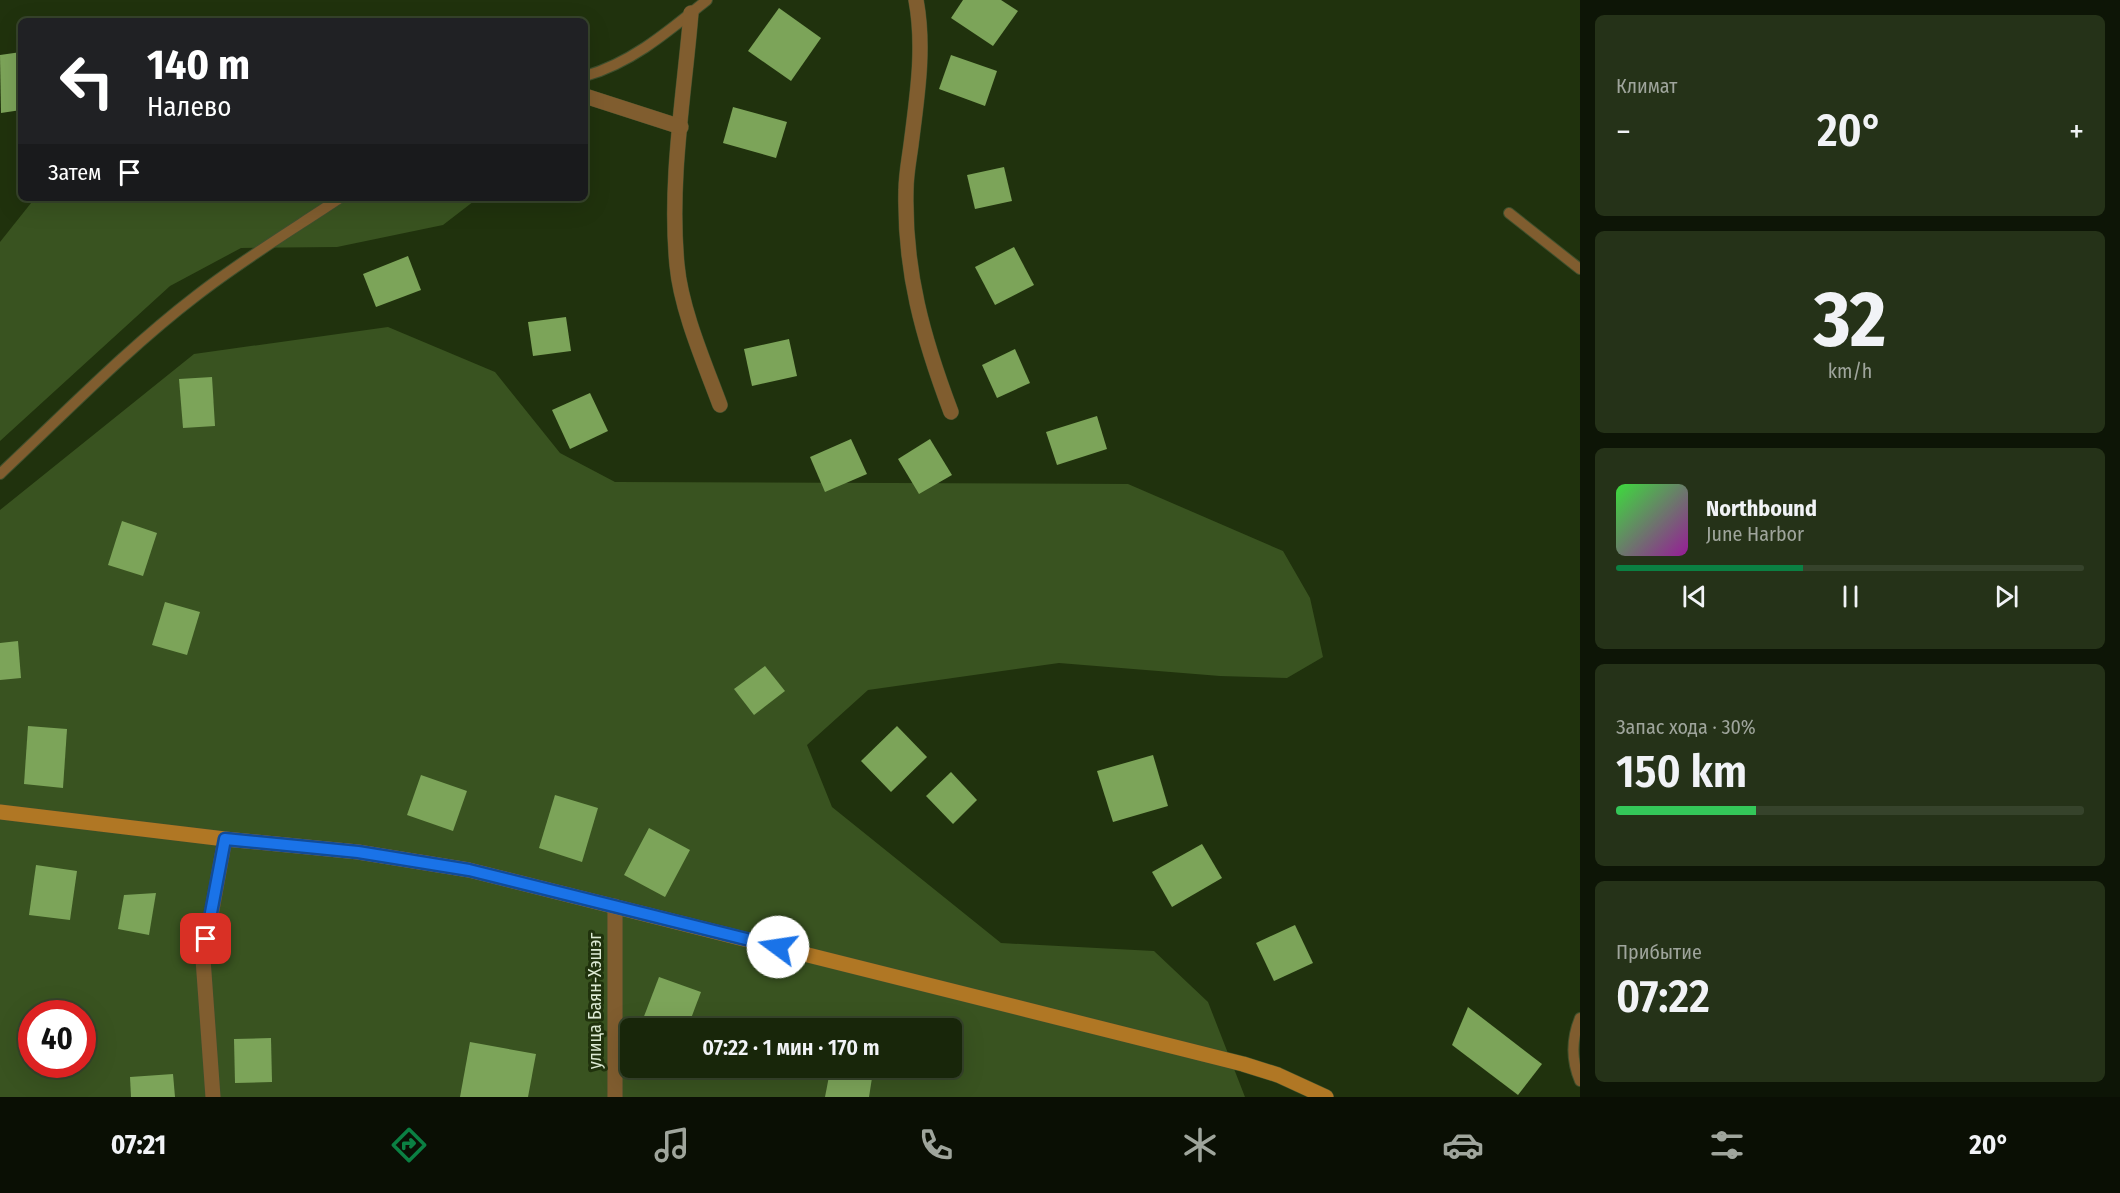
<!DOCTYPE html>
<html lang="ru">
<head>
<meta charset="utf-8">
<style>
	body { margin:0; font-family:"Fira Sans Condensed",sans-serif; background:#253218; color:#f1f3f6; height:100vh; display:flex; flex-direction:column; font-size:22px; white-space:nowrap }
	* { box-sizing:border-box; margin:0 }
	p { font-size:20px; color:#9fa59c }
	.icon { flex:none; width:33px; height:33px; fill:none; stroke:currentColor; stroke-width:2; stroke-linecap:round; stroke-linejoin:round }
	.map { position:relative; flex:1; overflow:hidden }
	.drawer { display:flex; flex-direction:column; gap:15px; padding:15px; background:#0d1506; width:540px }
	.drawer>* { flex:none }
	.guide { position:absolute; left:18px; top:18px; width:570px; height:183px; border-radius:9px; box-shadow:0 6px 24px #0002,0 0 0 2px #36432b; background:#202124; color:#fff; overflow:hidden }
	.speed { position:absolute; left:18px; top:1000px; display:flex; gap:12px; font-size:30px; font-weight:700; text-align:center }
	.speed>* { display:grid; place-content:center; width:78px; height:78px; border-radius:50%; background:#18260a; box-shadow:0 6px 24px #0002,0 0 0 2px #36432b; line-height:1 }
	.speed .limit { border:9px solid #d22; background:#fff; color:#111 }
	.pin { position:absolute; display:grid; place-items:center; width:51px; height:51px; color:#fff; margin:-26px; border-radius:12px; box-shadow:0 3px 9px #0006 }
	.me { position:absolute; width:66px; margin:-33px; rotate:284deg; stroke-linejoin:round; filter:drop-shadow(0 0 4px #0008) }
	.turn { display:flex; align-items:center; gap:21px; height:126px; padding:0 30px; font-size:27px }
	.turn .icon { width:78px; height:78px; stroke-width:2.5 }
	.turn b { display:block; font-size:42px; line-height:51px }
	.then { display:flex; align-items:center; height:57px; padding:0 30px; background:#0003; gap:12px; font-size:22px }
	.big { font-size:45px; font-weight:600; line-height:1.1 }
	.drawer .tile { flex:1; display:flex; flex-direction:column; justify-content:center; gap:9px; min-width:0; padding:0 21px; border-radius:9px; background:#253218 }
	.drawer .dial { align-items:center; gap:0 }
	.dial b { font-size:78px; line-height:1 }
	.song { display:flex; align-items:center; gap:18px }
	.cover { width:72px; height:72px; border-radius:9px; background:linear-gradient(135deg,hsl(120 70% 55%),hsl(300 70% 35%)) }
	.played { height:6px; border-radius:3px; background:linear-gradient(90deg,#0b8043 40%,#36432b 40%) }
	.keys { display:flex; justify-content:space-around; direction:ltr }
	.heat { display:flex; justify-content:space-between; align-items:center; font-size:33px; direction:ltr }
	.charge { height:9px; border-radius:4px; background:linear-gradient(90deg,#34c759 30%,#36432b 0) }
	.trip { position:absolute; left:620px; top:1018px; width:342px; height:60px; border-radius:9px; background:#18260a; box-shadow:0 6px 24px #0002,0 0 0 2px #36432b; font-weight:600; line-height:60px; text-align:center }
	.tabs { display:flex; height:96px; justify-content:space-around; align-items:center; background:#0a0f04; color:#9fa59c }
	.tabs .icon { width:42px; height:42px }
	.tabs .current { color:#0b8043 }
	.tabs b { font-size:27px; color:#f1f3f6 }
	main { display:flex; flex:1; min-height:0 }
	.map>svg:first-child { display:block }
	.green { fill:#395320; fill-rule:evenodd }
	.building { fill:#7ca459 }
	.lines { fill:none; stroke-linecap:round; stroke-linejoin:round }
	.lane-casing { stroke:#3e502d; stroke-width:12 }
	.street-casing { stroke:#3e502d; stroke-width:16 }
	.secondary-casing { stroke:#3e502d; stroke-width:16 }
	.lane { stroke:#805d2f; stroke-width:10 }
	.street { stroke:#805d2f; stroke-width:15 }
	.secondary { stroke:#b07724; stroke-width:15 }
	.route-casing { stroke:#114b97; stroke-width:15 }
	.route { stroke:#1a73e8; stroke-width:10 }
	.labels { text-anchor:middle; stroke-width:6; stroke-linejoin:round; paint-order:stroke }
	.street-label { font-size:18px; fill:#deebd5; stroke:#20320d }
</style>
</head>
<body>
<main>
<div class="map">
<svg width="1580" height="1097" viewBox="0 0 1580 1097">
	<rect width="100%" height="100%" fill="#20320d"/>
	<g class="green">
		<path d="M35,198H478L443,225L337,247L241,248L170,286L0,441V242Z"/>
		<path d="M388,327L495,372L560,453L615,482L1128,484L1283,551L1310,598L1323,657L1287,678L1220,676L1059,663L868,690L807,745L832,807L1001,943L1154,951L1208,1002L1245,1097H0V510L194,354ZM32,1014H82V1065H32ZM630,1029H951V1068H630Z"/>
	</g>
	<g class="building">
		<path d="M963,0H1001L1018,11L993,46L951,18Z"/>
		<path d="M779,8L821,38L791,81L748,51Z"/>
		<path d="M21,52V110L1,113L0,55Z"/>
		<path d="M951,55L997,71L985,106L939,89Z"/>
		<path d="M733,107L787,122L776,158L723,143Z"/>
		<path d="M1004,167L1012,201L975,209L967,175Z"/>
		<path d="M1014,247L1034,285L995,305L975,267Z"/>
		<path d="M408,256L421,290L376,307L363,274Z"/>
		<path d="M566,317L571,351L533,356L528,322Z"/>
		<path d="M789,339L797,376L752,386L744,349Z"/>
		<path d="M1015,349L1030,383L997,398L982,365Z"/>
		<path d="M212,377L215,426L183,428L179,379Z"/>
		<path d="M590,393L608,431L570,449L552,410Z"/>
		<path d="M1097,416L1107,449L1057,465L1046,432Z"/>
		<path d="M851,439L867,474L825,492L810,457Z"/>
		<path d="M930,439L952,475L919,494L898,459Z"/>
		<path d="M122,521L157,533L143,576L108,565Z"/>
		<path d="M165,602L200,612L187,655L152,645Z"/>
		<path d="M18,641L21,678L0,680V643Z"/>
		<path d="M765,666L785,691L754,715L734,689Z"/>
		<path d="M28,726L67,729L63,788L24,784Z"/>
		<path d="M897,726L927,757L891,792L861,761Z"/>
		<path d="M1153,755L1168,806L1113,822L1097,771Z"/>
		<path d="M951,772L977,800L953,824L926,796Z"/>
		<path d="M421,775L467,791L453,831L407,815Z"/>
		<path d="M555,795L598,808L582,862L539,848Z"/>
		<path d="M649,828L690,850L665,897L624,875Z"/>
		<path d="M1202,844L1222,878L1172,907L1152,872Z"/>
		<path d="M36,865L77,871L70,920L29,915Z"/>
		<path d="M156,893L149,935L118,929L124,895Z"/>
		<path d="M1295,925L1313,963L1274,981L1256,943Z"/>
		<path d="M659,977L701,992L687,1029H670L643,1019Z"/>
		<path d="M1468,1007L1542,1064L1518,1095L1452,1045Z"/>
		<path d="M271,1038L272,1082L235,1083L234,1039Z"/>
		<path d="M470,1042L536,1054L528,1097H460Z"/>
		<path d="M830,1071L872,1078L869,1097H825Z"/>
		<path d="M173,1074L175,1097H131L130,1077Z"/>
	</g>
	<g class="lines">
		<defs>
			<g id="lane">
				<path d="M585,76C632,63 670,30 707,0"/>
				<path d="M1509,213L1580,269"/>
				<path d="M0,474C63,415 128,348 196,296C242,260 292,230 340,198"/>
				<path d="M1580,1018C1571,1040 1571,1060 1580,1081"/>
			</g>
			<g id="street">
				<path d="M916,0C925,48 917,97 911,145C909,160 906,175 906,190C904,271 923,338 951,412"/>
				<path d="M691,13C684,96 669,181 677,265C681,309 704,362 720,405"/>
				<path d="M585,96L681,127"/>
				<path d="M213,1097L203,959L225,839"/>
				<path d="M615,1097V906"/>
			</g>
			<path id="secondary" d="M0,812L225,839L358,852L469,870L1243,1064L1278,1075L1326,1097"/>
		</defs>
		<use href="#lane" class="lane-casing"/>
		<use href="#street" class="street-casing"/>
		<use href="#secondary" class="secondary-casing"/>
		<use href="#lane" class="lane"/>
		<use href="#street" class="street"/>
		<use href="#secondary" class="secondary"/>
	</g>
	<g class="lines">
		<defs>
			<path id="route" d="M206,939L225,839L358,852L469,870L778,947"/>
		</defs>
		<use href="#route" class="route-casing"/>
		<use href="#route" class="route"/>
	</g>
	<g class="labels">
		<g class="street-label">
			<text transform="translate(595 1001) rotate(-90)" y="6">улица Баян-Хэшэг</text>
		</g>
	</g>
</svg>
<div class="speed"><div class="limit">40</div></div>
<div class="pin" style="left:206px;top:939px;background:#d93025"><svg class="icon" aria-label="arrive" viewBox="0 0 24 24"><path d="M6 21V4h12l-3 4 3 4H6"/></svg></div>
<svg class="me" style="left:778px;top:947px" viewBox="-20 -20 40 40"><circle r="19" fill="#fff"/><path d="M0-13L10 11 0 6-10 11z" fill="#1a73e8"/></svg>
<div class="trip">07:22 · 1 мин · 170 m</div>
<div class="guide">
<div class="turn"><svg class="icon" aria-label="left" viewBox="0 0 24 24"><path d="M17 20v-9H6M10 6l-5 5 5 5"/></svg><div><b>140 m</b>Налево</div></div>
<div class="then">Затем<svg class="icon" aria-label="arrive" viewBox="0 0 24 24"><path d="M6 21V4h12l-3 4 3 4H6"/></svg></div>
</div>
</div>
<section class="drawer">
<div class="tile"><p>Климат</p>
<div class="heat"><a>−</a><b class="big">20°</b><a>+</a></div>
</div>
<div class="tile dial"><b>32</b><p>km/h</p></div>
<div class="tile">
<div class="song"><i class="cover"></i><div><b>Northbound</b><p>June Harbor</p></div></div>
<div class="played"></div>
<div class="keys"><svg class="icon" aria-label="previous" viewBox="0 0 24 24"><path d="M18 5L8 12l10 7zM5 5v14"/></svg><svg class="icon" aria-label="pause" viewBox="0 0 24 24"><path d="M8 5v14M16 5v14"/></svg><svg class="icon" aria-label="next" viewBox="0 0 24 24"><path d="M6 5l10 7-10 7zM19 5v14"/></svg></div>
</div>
<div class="tile"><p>Запас хода · 30%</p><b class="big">150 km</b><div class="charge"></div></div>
<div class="tile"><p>Прибытие</p><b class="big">07:22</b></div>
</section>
</main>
<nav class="tabs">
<b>07:21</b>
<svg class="icon current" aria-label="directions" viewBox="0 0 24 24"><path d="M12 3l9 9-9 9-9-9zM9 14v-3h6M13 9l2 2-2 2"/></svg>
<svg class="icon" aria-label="music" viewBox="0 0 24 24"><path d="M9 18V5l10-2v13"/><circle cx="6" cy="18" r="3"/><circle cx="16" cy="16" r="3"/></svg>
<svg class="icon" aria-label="phone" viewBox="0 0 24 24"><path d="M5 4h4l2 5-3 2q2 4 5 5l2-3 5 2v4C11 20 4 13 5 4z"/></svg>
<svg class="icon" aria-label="climate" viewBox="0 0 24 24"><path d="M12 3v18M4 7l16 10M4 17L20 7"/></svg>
<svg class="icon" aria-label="car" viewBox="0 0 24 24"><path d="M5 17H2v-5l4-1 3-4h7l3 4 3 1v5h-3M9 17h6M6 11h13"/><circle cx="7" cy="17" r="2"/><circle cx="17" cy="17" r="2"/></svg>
<svg class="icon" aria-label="filters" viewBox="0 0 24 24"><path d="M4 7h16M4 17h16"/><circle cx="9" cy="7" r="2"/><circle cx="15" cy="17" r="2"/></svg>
<b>20°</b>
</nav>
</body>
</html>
